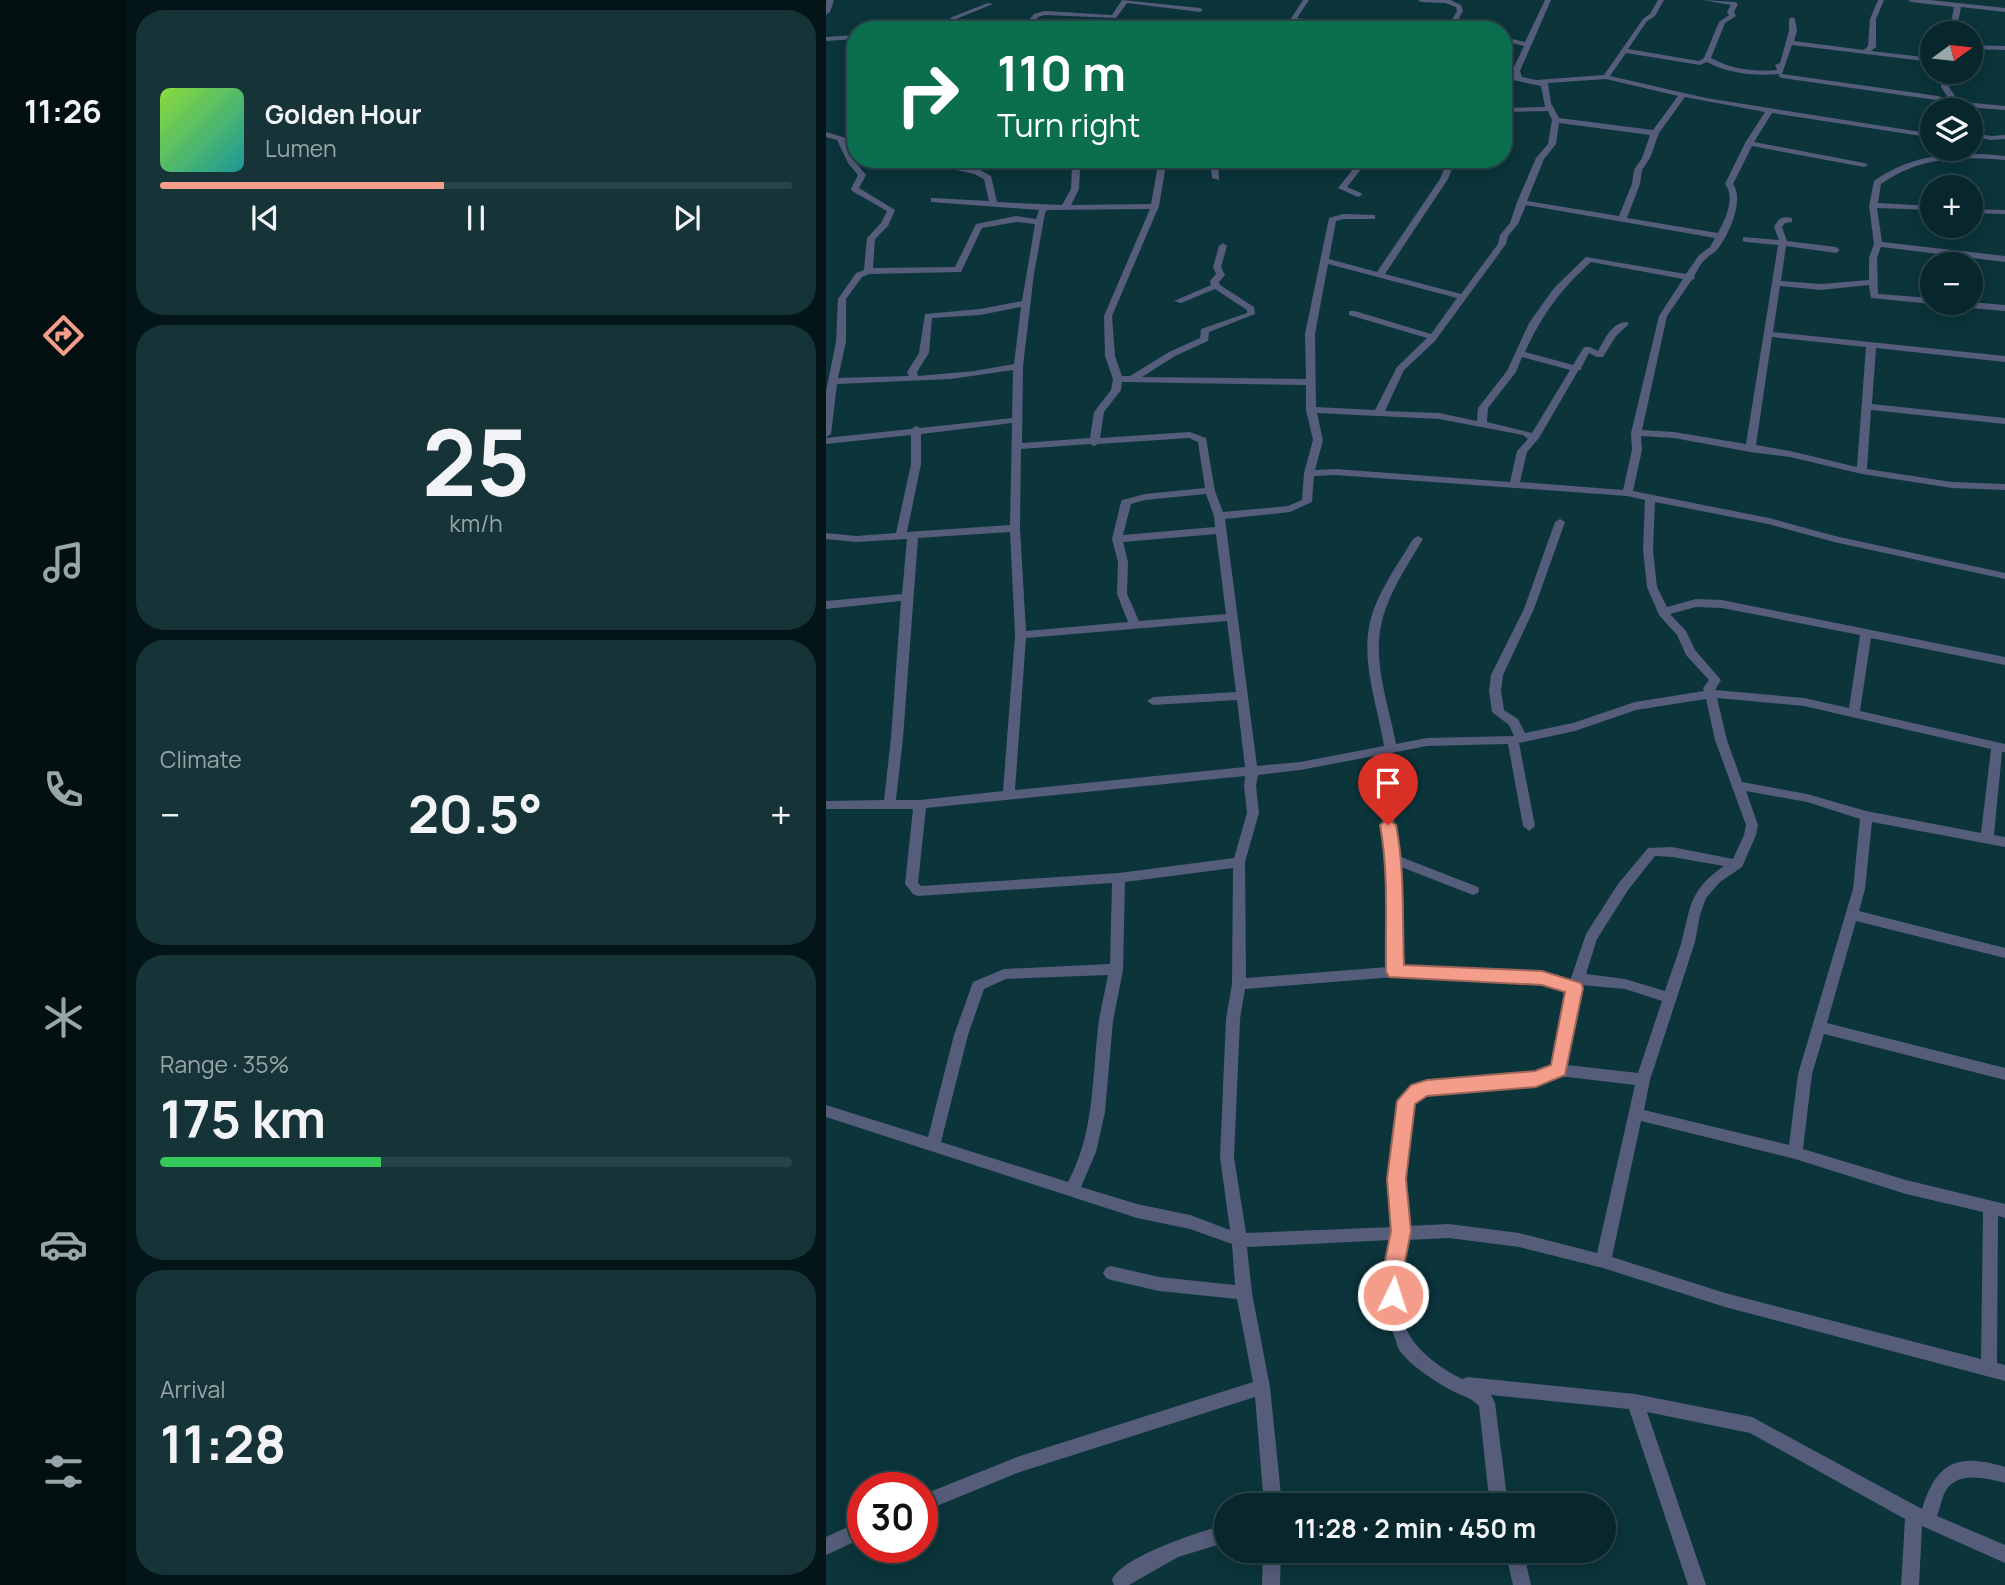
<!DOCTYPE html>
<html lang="en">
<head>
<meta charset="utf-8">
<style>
	body { margin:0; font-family:Manrope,sans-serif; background:#163338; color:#f1f3f6; height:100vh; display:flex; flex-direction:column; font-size:26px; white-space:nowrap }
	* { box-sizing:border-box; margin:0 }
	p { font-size:23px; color:#98a5a9 }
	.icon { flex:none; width:38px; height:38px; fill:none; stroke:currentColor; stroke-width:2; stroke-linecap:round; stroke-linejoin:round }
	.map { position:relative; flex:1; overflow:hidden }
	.drawer { display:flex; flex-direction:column; gap:10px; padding:10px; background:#041518; width:700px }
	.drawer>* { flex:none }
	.banner { position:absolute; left:21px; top:21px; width:665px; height:147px; border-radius:28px; box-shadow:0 4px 18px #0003,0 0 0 2px #294448; background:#0b6e4f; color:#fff; overflow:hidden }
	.needle { width:46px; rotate:75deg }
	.tools { position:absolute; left:1094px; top:21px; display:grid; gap:14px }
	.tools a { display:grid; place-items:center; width:63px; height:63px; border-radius:50%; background:#08272c; box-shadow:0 4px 18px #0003,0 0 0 2px #294448; font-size:35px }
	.speed { position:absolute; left:21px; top:1472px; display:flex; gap:14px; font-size:35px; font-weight:700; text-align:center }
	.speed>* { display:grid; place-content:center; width:91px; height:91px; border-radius:50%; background:#08272c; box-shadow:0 4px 18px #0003,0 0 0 2px #294448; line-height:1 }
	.speed .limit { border:10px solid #d22; background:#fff; color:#111 }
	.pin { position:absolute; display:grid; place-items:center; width:60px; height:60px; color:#fff; margin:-72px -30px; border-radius:50% 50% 50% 0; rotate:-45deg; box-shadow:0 0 7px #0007 }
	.pin .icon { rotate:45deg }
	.me { position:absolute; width:77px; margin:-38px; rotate:4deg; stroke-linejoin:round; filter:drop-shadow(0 0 5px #0008) }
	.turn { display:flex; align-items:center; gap:24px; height:147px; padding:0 35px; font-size:32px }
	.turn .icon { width:91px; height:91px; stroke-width:2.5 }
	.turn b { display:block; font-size:49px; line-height:60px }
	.big { font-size:52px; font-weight:700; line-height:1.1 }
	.drawer .tile { flex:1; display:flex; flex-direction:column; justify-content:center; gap:10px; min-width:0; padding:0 24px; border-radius:28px; background:#163338 }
	.drawer .dial { align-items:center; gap:0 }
	.dial b { font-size:91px; line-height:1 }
	.song { display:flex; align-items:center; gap:21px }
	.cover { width:84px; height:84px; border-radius:10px; background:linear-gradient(135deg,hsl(90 70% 55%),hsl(180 70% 35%)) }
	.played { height:7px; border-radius:4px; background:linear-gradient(90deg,#f49d8b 45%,#294448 45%) }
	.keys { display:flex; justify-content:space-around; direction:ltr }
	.heat { display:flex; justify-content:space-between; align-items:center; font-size:38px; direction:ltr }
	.charge { height:10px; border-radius:5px; background:linear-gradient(90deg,#34c759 35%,#294448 0) }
	.trip { position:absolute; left:388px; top:1493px; width:402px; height:70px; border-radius:35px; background:#08272c; box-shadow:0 4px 18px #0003,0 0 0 2px #294448; font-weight:700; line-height:70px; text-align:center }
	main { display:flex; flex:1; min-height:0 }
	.tab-bar { display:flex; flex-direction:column; width:126px; justify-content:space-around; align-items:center; background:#031012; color:#98a5a9 }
	.tab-bar .icon { width:49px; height:49px }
	.tab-bar .on { color:#f49d8b }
	.tab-bar b { font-size:32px; color:#f1f3f6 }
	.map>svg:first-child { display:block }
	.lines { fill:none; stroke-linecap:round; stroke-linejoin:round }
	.minor { fill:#555d7b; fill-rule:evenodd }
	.tertiary { fill:#555d7b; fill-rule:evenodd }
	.route { fill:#f49d8b; stroke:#9f665a; stroke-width:2 }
</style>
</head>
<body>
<main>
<nav class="tab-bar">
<b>11:26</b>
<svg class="icon on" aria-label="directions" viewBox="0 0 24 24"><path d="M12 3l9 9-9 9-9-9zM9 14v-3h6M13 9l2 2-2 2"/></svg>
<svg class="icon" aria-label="music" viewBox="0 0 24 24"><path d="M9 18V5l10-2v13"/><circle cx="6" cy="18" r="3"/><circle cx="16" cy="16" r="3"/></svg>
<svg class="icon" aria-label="phone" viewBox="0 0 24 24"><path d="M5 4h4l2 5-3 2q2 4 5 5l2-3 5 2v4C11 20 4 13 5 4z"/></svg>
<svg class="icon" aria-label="climate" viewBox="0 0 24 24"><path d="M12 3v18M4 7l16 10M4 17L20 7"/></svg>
<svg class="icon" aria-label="car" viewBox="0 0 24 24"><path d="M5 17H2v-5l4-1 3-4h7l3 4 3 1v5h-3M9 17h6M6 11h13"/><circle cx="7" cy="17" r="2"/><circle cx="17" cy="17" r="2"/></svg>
<svg class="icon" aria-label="filters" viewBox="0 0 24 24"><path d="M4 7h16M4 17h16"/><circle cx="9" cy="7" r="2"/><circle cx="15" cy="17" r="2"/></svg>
</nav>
<section class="drawer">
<div class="tile">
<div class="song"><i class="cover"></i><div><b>Golden Hour</b><p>Lumen</p></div></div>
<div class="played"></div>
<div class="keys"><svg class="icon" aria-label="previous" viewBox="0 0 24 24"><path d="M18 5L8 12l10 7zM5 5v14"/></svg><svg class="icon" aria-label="pause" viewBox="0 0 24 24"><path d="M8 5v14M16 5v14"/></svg><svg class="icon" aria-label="next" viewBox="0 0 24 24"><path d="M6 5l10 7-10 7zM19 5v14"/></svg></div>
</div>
<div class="tile dial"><b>25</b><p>km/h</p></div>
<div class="tile"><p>Climate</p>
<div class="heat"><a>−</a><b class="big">20.5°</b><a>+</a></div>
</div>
<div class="tile"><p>Range · 35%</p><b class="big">175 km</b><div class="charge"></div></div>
<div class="tile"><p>Arrival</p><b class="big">11:28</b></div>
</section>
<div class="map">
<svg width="1179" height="1585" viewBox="0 0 1179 1585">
	<rect width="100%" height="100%" fill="#0b343b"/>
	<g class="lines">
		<g class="minor">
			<path d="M296,0L374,8L377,10L374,12L301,3L290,18L219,15L212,17L202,30H195L208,14L219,11L286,15Z"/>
			<path d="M477,0H483L471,18L552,30H530L465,21L464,20Z"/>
			<path d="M592,0H624L635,5L637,11L627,30H620L631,11L630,7L619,3L595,2Z"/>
			<path d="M719,0H725L694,71L696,77L710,80L778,75L817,19L824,14L832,0H838L829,16L821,21L802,49L873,61L878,58L893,22L903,15L901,12L905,5L876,0L909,2L912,4L908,12L910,16L899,23L885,58C905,69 928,72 951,70L949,65L954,63L963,31V19L966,17L969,19L971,31L968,41L1038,50L1042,46L1044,19L1052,0H1058L1050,19V47L1045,51L1106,58V62L966,45L956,74L1112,96L1120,99L1121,96L1115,87L1116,72H1123V87L1129,96L1127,101L1179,106V110L1126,106L1122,109L1118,107L1119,104L1110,100L956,78L952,76L954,74C929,76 903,74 881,62L874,65L800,53L784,76L880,98L1101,133L1106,131V136L1102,137L946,113L928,142L1038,163L1042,165L1038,167L926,146L907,184C919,199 902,238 890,251C887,254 883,255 881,258C875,262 872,270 868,276L869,278L865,281L841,316L816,430L848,432L920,444L952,245L920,242L917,241V237L953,240L948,227C953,218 956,216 966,218V222L959,223L956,227L961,241L1010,247L1014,250L1010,253L960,246L955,281L995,284L1043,280V258L1048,244L1043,206L1048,181C1088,153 1132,151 1179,156V160C1134,156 1093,157 1055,184L1052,203L1106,206V210L1051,208L1056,242L1179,256V262L1055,247L1051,258L1052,294L1106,298V303H1109L1106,304L1045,298L1043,285L995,290L954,286L947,332L1179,356V362L1050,348L1046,404L1179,418V424L1045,410L1041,469L1126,482L1179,484V490L1126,488L1036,474L964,457L924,452L848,438L815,436L816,450L807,491L943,518L1009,536L1179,573V579L1008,542L942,524L829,502L827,550L831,587L841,607L870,599L896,600L1179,657V665L1045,638L1034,711L1179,744V752H1176L1168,835L1179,837V847L1046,822L1039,889L1033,911L1179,948V958L1030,921L1001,1023L1179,1068V1080L998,1034L986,1074L977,1149L1080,1180L1179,1204V1218L1172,1216L1171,1363L1179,1365V1381L899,1307L777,1268L693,1247L623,1238L581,1240C575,1269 567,1317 588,1342C599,1357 620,1371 636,1379L642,1377L809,1394L926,1417L1096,1509C1111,1461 1132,1453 1179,1467V1483C1159,1478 1129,1470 1118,1494C1115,1501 1114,1509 1111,1516L1179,1545V1563L1096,1526L1093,1585H1075L1079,1519L924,1433L821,1412L880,1585H862L803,1409L665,1395L669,1403L680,1489L686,1505H668L662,1489L653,1406C644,1396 632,1395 621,1388C606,1379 584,1365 574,1351C571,1347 570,1340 568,1336C555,1300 558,1277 565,1240L421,1247L426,1293L444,1387L456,1505H438L429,1397L194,1472L96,1512V1495L194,1456L427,1382L411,1299L333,1291L285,1280L280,1278L277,1273L280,1268L285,1266L333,1277L409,1285L406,1244L364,1229L311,1218L0,1117V1105L102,1137L128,1035L147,982L178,969L284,964L286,883L92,896L87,894L79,884L87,809H0V801L58,800L65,738L75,601L0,609V601L76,594L81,539L30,542L0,539V533L30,536L70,533L85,464V435L0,444V438L85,429L90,426L94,428L186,418L187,370L125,379L11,384L5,434L0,437V391L10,342L12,299L30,273L38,270L41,238L55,223L61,211L26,191L25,189L32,175L22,163L11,140L0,137V132L30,141V146L20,143L30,163L40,175L33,188L69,210L62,226L49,239L47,268L129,267L150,224L190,216L210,219L213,210L105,202V198H108L163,201L158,179L148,174L113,166V162L154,170L165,176L171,202L236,205L245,189L246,168L254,159H263L254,169L253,189L245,205L325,204L333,159H341L333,206L286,316L289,356L296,376H304L343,352L374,338L375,329L421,313V310L389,289L355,303L348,301L385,285L384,281L390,274L387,267L393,246L397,243L401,246L395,267L399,275L393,282L394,285L428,307L429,314L383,332L382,341L349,356L316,377L480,379L479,334L503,218L517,214L549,215V219H518L510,221L503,259L551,272L614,179L622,159H630L622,179L559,274L635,294L672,244L674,235L684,223L691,202L710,158L722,144L726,120L722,111L677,112V108L719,107L715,86L677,78V74L688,76L686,71L698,46L677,41V37L699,42ZM780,79L852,96L827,130L733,118L725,103L722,83ZM859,97L939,112L919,143L899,184C910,198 899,220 892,233L801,218L814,184L816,170L824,158L833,133ZM733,123L824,135L816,158L808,170L806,184L793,216L701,201L718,159L730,144ZM700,205L889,238L884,247L873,255L860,274L760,257L728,288L703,323L681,371L652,408L651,421L613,413L559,411L578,370L609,341L680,244L682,236L692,224ZM324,209L278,316L279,356L287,379L285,390L268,412L264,438L196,443L197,366L208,274L219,213L221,210ZM190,222L209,224L196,301L154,309L99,314L93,353L81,372L83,376L12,378L20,342V299L36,277L43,274L135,272L156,228ZM765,262L857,279L833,316L805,433L806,450L797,490L694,482L701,452L713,438L752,371L756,369L755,368L763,353L771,357H777L790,336L803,324L801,322C786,322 779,339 772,351L764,347H758L747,365L699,352C716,315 734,290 765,262ZM502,264L631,298L605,334L529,311H523V315L601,338L571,367L549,410L490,407L489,334ZM195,307L188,364L148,371L92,376L91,372L103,353L106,318L154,315ZM946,337L1040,347L1031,467L964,451L930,445ZM696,357L744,370L706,433L661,422L662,408L690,372ZM296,382L480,385V410L487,440L478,473L476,500L462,506L397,512L389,491L380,438L364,432L274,438L278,412L295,390ZM491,413L613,419L697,435L702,439L691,451L684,482L509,469L489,470L497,440ZM186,423L184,525L81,532L95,464V434ZM363,438L372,442L379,488L319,494L296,500L295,502L286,539L292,562L291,594L302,622L200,631L194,528L195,449L264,444L268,446L272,444ZM509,475L801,496L819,500L817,550L821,587L833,615L851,635L860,655L883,680L877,688L878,691L809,702L747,723L699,733L692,719L678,710L675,691L677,675L708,609L739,522L734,519L729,522L698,609L665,675L663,691L666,712L683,725L688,736L601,738L570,744C563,706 547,664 555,626C561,595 581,566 597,539L592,536L587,539C571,566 549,595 543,627C536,666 552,708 558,746L474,762L431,766L399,519L464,512L486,502L488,476ZM380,494L388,516L389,527L297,535L305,504L319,500ZM184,532L189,635L177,791L94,800H70L77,738L92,538ZM390,534L400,614L313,621L301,594L302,562L297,542ZM870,607L896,608L1034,635L1023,708L978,698L889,690L895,680L869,650L860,631L844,614ZM401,621L410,692L327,697L321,701L327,705L411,700L419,767L189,790L200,638ZM891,698L978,706L1165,749L1155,833L1040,811L981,794L916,782L901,740ZM880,699L889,740L920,825L918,835L907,859L846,847L822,848L792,884L760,934L744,981L716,973L576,967L573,888L575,867L647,895L652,893L653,890L652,887L575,857L568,825L571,796L560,754L601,746L682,744L697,826L703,831L709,826L693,743L749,731L810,710ZM548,756L559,796L556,825L563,860L561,888L562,967L420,978L419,862L433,813L430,786L432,775L474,770ZM419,776L418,786L421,813L408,858L293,873L95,886L92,883L100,808ZM920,791L981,802L1034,819L1027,889L972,1074L963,1145L818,1110L824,1080L869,942L874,915L880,898L894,882L916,867L930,835L932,825ZM829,856L846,857L898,866C862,891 865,907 855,944C850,960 844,975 839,991L799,979L760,974L771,939L802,890ZM407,868L406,984L400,1019L394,1157L404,1230L364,1215L311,1204L255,1187L270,1152L279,1112L287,1021L297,970L299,882ZM282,975C279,992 274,1010 272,1028C266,1081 268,1134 242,1182L115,1142L142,1035L158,989L180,979ZM569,977L716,983L741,991L727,1066L709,1073L601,1082L586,1087L573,1101L563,1179L567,1227L420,1233L408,1157L414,1019L419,989ZM756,985L799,989L836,1001L812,1073L741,1065ZM733,1076L809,1085L771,1253L693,1233L623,1224L582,1226L577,1179L587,1104L596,1096L601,1094L710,1085ZM815,1121L969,1159L1080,1194L1157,1212L1155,1359L899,1293L786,1257Z"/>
			<path d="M1082,0H1104L1179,8V12L1135,7L1130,33H1123L1128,7L1085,2Z"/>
			<path d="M162,3L167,4L130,19L121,30H114L126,17Z"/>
			<path d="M30,35V39L0,41V37Z"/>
			<path d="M1144,45L1179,46V50L1144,49Z"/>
			<path d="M1144,132L1165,136L1179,135V139L1165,140L1144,136Z"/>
			<path d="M384,159H392L393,180L386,178Z"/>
			<path d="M535,159H543L521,187L535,193L536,195L532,197L512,188Z"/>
			<path d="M637,159H660L661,161L657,163Z"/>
			<path d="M1144,209L1179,210V214L1144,213Z"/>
			<path d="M1144,302L1179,305V311L1121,306L1117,303Z"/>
			<path d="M37,1520V1538L0,1555V1537Z"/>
			<path d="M401,1524V1542L352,1557L303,1585H288L286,1580C296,1556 376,1531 401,1524Z"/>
			<path d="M437,1550H455L454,1585H436Z"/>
			<path d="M679,1550H697L705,1585H687Z"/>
		</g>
		<path class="tertiary" d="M0,0H8L4,12L0,15Z"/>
	</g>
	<path class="route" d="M562,819L570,825C579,871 576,918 578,965L716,971L755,983L757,988L739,1075L710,1087L601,1096L589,1104L580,1179L585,1231L576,1276L577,1295L574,1301L567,1304L560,1301L556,1276L565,1231L561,1179L571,1101L585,1085L601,1080L709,1071L725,1065L739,992L716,985L563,977L560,972C559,923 563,873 554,825Z"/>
</svg>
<div class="tools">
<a><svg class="needle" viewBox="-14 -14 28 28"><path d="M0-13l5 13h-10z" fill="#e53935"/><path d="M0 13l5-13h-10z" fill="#98a5a9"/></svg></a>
<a><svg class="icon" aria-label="layers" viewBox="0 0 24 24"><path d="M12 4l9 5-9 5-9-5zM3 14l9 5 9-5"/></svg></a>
<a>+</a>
<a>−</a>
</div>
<div class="speed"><div class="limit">30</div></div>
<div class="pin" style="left:562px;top:825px;background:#d93025"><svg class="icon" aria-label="arrive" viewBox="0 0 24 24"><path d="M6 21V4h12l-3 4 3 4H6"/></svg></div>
<svg class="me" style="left:567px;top:1295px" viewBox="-20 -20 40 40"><circle r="17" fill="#f49d8b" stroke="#fff" stroke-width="3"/><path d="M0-11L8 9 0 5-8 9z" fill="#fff"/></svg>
<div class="trip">11:28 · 2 min · 450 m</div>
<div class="banner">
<div class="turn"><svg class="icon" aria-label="right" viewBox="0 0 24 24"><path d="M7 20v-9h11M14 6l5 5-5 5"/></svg><div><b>110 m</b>Turn right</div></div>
</div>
</div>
</main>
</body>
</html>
